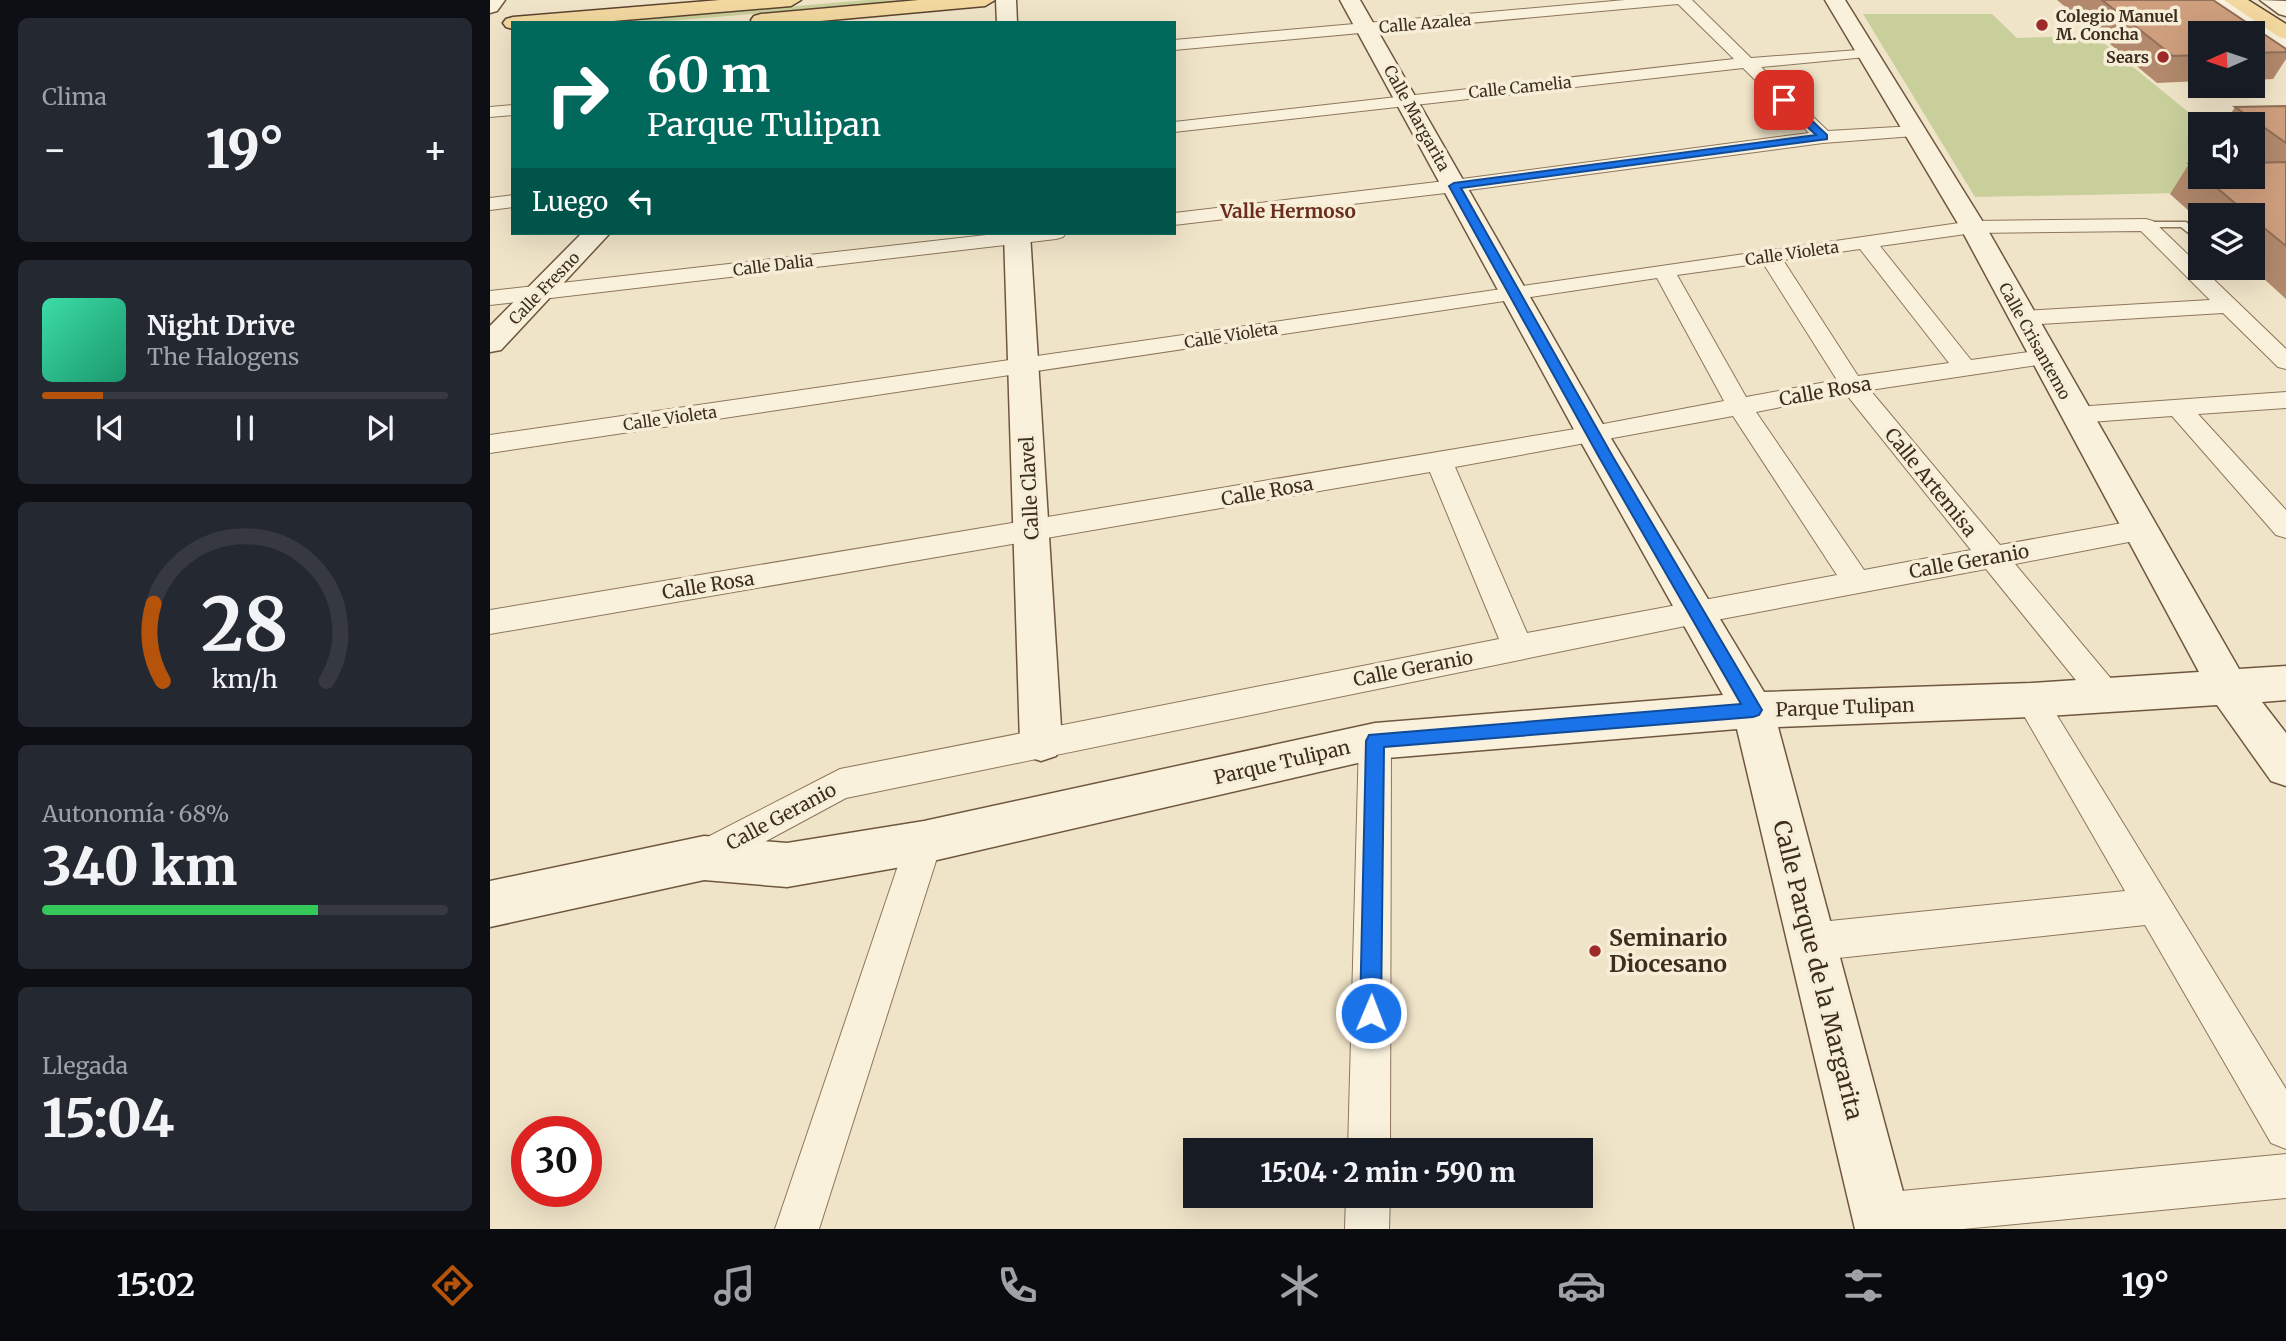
<!DOCTYPE html>
<html lang="es">
<head>
<meta charset="utf-8">
<style>
	body { margin:0; font-family:Merriweather,serif; background:#242831; color:#f1f3f6; height:100vh; display:flex; flex-direction:column; font-size:26px; white-space:nowrap }
	* { box-sizing:border-box; margin:0 }
	p { font-size:23px; color:#9ea1a6 }
	.icon { flex:none; width:38px; height:38px; fill:none; stroke:currentColor; stroke-width:2; stroke-linecap:round; stroke-linejoin:round }
	.map { position:relative; flex:1; overflow:hidden }
	.details { display:flex; flex-direction:column; gap:18px; padding:18px; background:#0d0f14; width:490px }
	.details>* { flex:none }
	.top-card { position:absolute; left:21px; top:21px; width:665px; height:214px; border-radius:0px; box-shadow:0 7px 28px #0002; background:#00695c; color:#fff; overflow:hidden }
	.needle { width:46px; rotate:267deg }
	.fabs { position:absolute; left:1698px; top:21px; display:grid; gap:14px }
	.fabs a { display:grid; place-items:center; width:77px; height:77px; border-radius:0px; background:#171b24; box-shadow:0 7px 28px #0002; font-size:35px }
	.speed { position:absolute; left:21px; top:1116px; display:flex; gap:14px; font-size:35px; font-weight:700; text-align:center }
	.speed>* { display:grid; place-content:center; width:91px; height:91px; border-radius:50%; background:#171b24; box-shadow:0 7px 28px #0002; line-height:1 }
	.speed .limit { border:10px solid #d22; background:#fff; color:#111 }
	.pin { position:absolute; display:grid; place-items:center; width:60px; height:60px; color:#fff; margin:-30px; border-radius:14px; box-shadow:0 4px 10px #0006 }
	.me { position:absolute; width:77px; margin:-38px; rotate:1deg; stroke-linejoin:round; filter:drop-shadow(0 0 5px #0008) }
	.turn { display:flex; align-items:center; gap:24px; height:147px; padding:0 21px; font-size:32px }
	.turn .icon { width:91px; height:91px; stroke-width:2.5 }
	.turn b { display:block; font-size:49px; line-height:60px }
	.then { display:flex; align-items:center; height:66px; padding:0 21px; background:#0003; gap:14px; font-size:26px }
	.big { font-size:52px; font-weight:800; line-height:1.1 }
	.details .tile { flex:1; display:flex; flex-direction:column; justify-content:center; gap:10px; min-width:0; padding:0 24px; border-radius:10px; background:#242831 }
	.details .dial { align-items:center; gap:0 }
	.dial svg { height:182px; overflow:visible; fill:none; stroke:#363941; stroke-width:7; stroke-linecap:round; text-anchor:middle }
	.dial text { fill:#f1f3f6; stroke:none }
	.song { display:flex; align-items:center; gap:21px }
	.cover { width:84px; height:84px; border-radius:10px; background:linear-gradient(135deg,hsl(160 70% 55%),hsl(160 70% 35%)) }
	.played { height:7px; border-radius:4px; background:linear-gradient(90deg,#b45309 15%,#363941 15%) }
	.keys { display:flex; justify-content:space-around; direction:ltr }
	.heat { display:flex; justify-content:space-between; align-items:center; font-size:38px; direction:ltr }
	.charge { height:10px; border-radius:5px; background:linear-gradient(90deg,#34c759 68%,#363941 0) }
	.trip { position:absolute; left:693px; top:1138px; width:410px; height:70px; border-radius:0px; background:#171b24; box-shadow:0 7px 28px #0002; font-weight:800; line-height:70px; text-align:center }
	.tab-bar { display:flex; height:112px; justify-content:space-around; align-items:center; background:#090b0e; color:#9ea1a6 }
	.tab-bar .icon { width:49px; height:49px }
	.tab-bar .selected { color:#b45309 }
	.tab-bar b { font-size:32px; color:#f1f3f6 }
	main { display:flex; flex:1; min-height:0 }
	.map>svg:first-child { display:block }
	.green { fill:#c9cf9b }
	.lines { fill:none; stroke-linecap:round; stroke-linejoin:round }
	.lane-casing { stroke:#8d765c; stroke-width:3 }
	.street-casing { stroke:#8d765c; stroke-width:2 }
	.secondary-casing { stroke:#6f573f; stroke-width:3 }
	.primary-casing { stroke:#5b4430; stroke-width:3 }
	.lane { fill:#faf1dc; fill-rule:evenodd }
	.street { fill:#faf1dc; fill-rule:evenodd }
	.secondary { fill:#faf1dc; fill-rule:evenodd }
	.primary { fill:#f3d9a0; fill-rule:evenodd }
	.wall { fill:#b2896c }
	.building { fill:#cf9f7d; stroke:#916f58; stroke-width:2 }
	.route { fill:#1a73e8; stroke:#114b97; stroke-width:2 }
	.poi-dot { fill:#9e2a2b; stroke:#f7eed8; stroke-width:2.5 }
	.labels { text-anchor:middle; stroke-width:7; stroke-linejoin:round; paint-order:stroke }
	.far-poi-label { font-size:16px; font-weight:bold; fill:#3d2e20; stroke:#f7eed8; text-anchor:start }
	.far-street-label { font-size:16px; fill:#3d2e20; stroke:#f7eed8 }
	.far-quarter-label { font-size:19px; font-weight:bold; fill:#6b2e1e; stroke:#f7eed8 }
	.street-label { font-size:19px; fill:#3d2e20; stroke:#f7eed8 }
	.near-poi-label { font-size:23px; font-weight:bold; fill:#3d2e20; stroke:#f7eed8; text-anchor:start }
	.near-street-label { font-size:23px; fill:#3d2e20; stroke:#f7eed8 }
</style>
</head>
<body>
<main>
<section class="details">
<div class="tile"><p>Clima</p>
<div class="heat"><a>−</a><b class="big">19°</b><a>+</a></div>
</div>
<div class="tile">
<div class="song"><i class="cover"></i><div><b>Night Drive</b><p>The Halogens</p></div></div>
<div class="played"></div>
<div class="keys"><svg class="icon" aria-label="previous" viewBox="0 0 24 24"><path d="M18 5L8 12l10 7zM5 5v14"/></svg><svg class="icon" aria-label="pause" viewBox="0 0 24 24"><path d="M8 5v14M16 5v14"/></svg><svg class="icon" aria-label="next" viewBox="0 0 24 24"><path d="M6 5l10 7-10 7zM19 5v14"/></svg></div>
</div>
<div class="tile dial"><svg viewBox="0 0 100 80">
<path d="M14 69A42 42 0 1 1 86 69"/>
<path d="M14 69A42 42 0 0 1 10 35" stroke="#b45309"/>
<text x="50" y="56" font-size="32" font-weight="700">28</text>
<text x="50" y="72" font-size="11">km/h</text>
</svg></div>
<div class="tile"><p>Autonomía · 68%</p><b class="big">340 km</b><div class="charge"></div></div>
<div class="tile"><p>Llegada</p><b class="big">15:04</b></div>
</section>
<div class="map">
<svg width="1796" height="1229" viewBox="0 0 1796 1229">
	<rect width="100%" height="100%" fill="#f0e4c8"/>
	<g class="green">
		<path d="M377,0H426L155,23H109Z"/>
		<path d="M1373,14H1502L1527,38L1605,36L1713,124H1710V177H1762L1790,191L1485,197Z"/>
	</g>
	<g class="lines">
		<defs>
			<g id="lane">
				<path d="M1656,222H1696L1710,234V242L1691,227H1653V223Z"/>
				<path d="M1735,268H1746L1748,270L1743,273Z"/>
			</g>
			<g id="street">
				<path d="M1135,0H1202L1261,58L1382,49L1384,52L1382,55L1376,57L1271,67L1338,131L1424,126L1433,131L1424,136L1333,143L964,192L684,225V213L964,180L1319,133L1253,68L684,132V122L1244,59L1188,4L684,50V40Z"/>
				<path d="M23,105V115L0,117V107Z"/>
				<path d="M23,195V207L0,210V198Z"/>
				<path d="M1656,219L1663,221L1796,349V369L1788,367L1733,313L1534,325L1526,323L1523,318L1526,313L1534,311L1720,300L1651,231L1483,233L1390,246L1481,360L1554,350L1562,352L1566,357L1562,362L1554,364L1380,390L1510,545L1649,520L1659,523L1663,530L1659,537L1649,540L1525,564L1628,687L1633,696L1628,705L1617,709L1606,705L1496,569L1205,624L356,798L215,874L202,869L197,857L202,845L350,769L1009,639L940,472L0,634V610L1103,426L1234,401L1167,278L0,453V435L1483,221ZM1370,249L1459,363L1368,376L1293,260ZM1273,263L1347,380L1256,397L1187,275ZM1356,394L1481,550L1374,570L1266,412ZM1243,416L1347,575L1037,633L965,467Z"/>
				<path d="M514,233H576L573,237L566,239L0,305V291Z"/>
				<path d="M1796,392V408L1708,414L1796,510V538L1786,535L1682,416L1586,423L1577,421L1574,415L1577,409L1586,407Z"/>
				<path d="M1541,687L1552,691L1796,1089V1149L1781,1143L1655,925L1320,961L1307,955L1301,942L1307,929L1320,923L1635,891L1525,700L1530,691Z"/>
				<path d="M885,727L897,731L901,741L900,1150H858L869,741L873,731Z"/>
				<path d="M434,826L446,830L452,842L329,1229H285L416,842L422,830Z"/>
				<path d="M1796,1154V1198L1473,1229H1374L1368,1215L1374,1199L1390,1193Z"/>
				<path d="M856,1195H900L899,1229H855Z"/>
			</g>
			<g id="secondary">
				<path d="M0,0H15L7,11L0,13Z"/>
				<path d="M506,0H526L527,23H507Z"/>
				<path d="M850,0H870L1119,435L1274,692L1541,683L1709,672L1470,227L1335,0H1355L1496,227L1749,669L1796,666V700L1772,702L1796,733V786L1781,781L1727,705L1541,717L1288,727L1423,1229H1365L1247,729L885,759L434,863L297,887L214,880L0,927V881L214,836L297,843L434,821L885,723L1233,695L1087,435Z"/>
				<path d="M1717,0H1740L1796,35V50L1789,48Z"/>
				<path d="M1770,0L1796,1V16L1789,14Z"/>
				<path d="M92,233H120L11,350L0,352V326Z"/>
				<path d="M514,233H540L572,743L566,756L551,761L536,756L530,743Z"/>
			</g>
			<g id="primary">
				<path d="M230,0H311L301,6L99,23H23V29L16,27L13,23L16,19L23,17Z"/>
				<path d="M429,0H505L495,6L308,23H263L261,20L264,16L271,14Z"/>
				<path d="M1734,0H1758L1796,24V39L1789,37Z"/>
			</g>
		</defs>
		<use href="#lane" class="lane-casing"/>
		<use href="#street" class="street-casing"/>
		<use href="#secondary" class="secondary-casing"/>
		<use href="#primary" class="primary-casing"/>
		<use href="#lane" class="lane"/>
		<use href="#street" class="street"/>
		<use href="#secondary" class="secondary"/>
		<use href="#primary" class="primary"/>
	</g>
	<g class="wall">
		<path d="M1567,0H1723L1796,49V59L1783,79L1762,80V33H1710V81L1667,83Z"/>
		<path d="M1796,106V299L1762,268V215H1710V221L1680,194L1699,164H1710V177H1762V124H1734L1745,107Z"/>
	</g>
	<g class="building">
		<path d="M1612,0H1723L1796,49V52L1762,53V33H1710V55L1683,56Z"/>
		<path d="M1796,106V143L1745,107Z"/>
		<path d="M1796,162V246L1762,218V215H1759L1714,177H1762V163Z"/>
		<path d="M1699,164H1710V173Z"/>
	</g>
	<path class="route" d="M1291,98H1298L1337,135V139L971,188L1123,457L1272,710L1269,715L1263,717L894,747L891,1013L888,1021L881,1024L873,1021L870,1013L876,741L879,735L1251,704L1109,457L959,186L964,183L1326,135L1291,102Z"/>
	<g class="poi-dot">
		<circle cx="1552" cy="25" r="7"/>
		<circle cx="1673" cy="57" r="7"/>
		<circle cx="1105" cy="951" r="7"/>
	</g>
	<g class="labels">
		<g class="far-poi-label">
			<text x="1566" y="22">Colegio Manuel<tspan x="1566" dy="18">M. Concha</tspan></text>
			<text x="1659" y="63" text-anchor="end">Sears</text>
		</g>
		<g class="far-street-label">
			<text transform="translate(935 23) rotate(-5)" y="6">Calle Azalea</text>
			<text transform="translate(1030 87) rotate(-6)" y="6">Calle Camelia</text>
			<text transform="translate(927 118) rotate(61)" y="6">Calle Margarita</text>
			<text transform="translate(1302 253) rotate(-8)" y="6">Calle Violeta</text>
			<text transform="translate(283 265) rotate(-7)" y="6">Calle Dalia</text>
			<text transform="translate(54 288) rotate(-46)" y="6">Calle Fresno</text>
			<text transform="translate(741 335) rotate(-9)" y="6">Calle Violeta</text>
			<text transform="translate(1545 341) rotate(61)" y="6">Calle Crisantemo</text>
			<text transform="translate(180 418) rotate(-8)" y="6">Calle Violeta</text>
		</g>
		<g class="far-quarter-label">
			<text x="798" y="218">Valle Hermoso</text>
		</g>
		<g class="street-label">
			<text transform="translate(1335 391) rotate(-10)" y="7">Calle Rosa</text>
			<text transform="translate(1441 482) rotate(51)" y="7">Calle Artemisa</text>
			<text transform="translate(539 488) rotate(-93)" y="7">Calle Clavel</text>
			<text transform="translate(777 491) rotate(-10)" y="7">Calle Rosa</text>
			<text transform="translate(1479 561) rotate(-10)" y="7">Calle Geranio</text>
			<text transform="translate(218 585) rotate(-9)" y="7">Calle Rosa</text>
			<text transform="translate(923 668) rotate(-11)" y="7">Calle Geranio</text>
			<text transform="translate(1355 707) rotate(-2)" y="7">Parque Tulipan</text>
			<text transform="translate(792 762) rotate(-13)" y="7">Parque Tulipan</text>
			<text transform="translate(291 816) rotate(-28)" y="7">Calle Geranio</text>
		</g>
		<g class="near-poi-label">
			<text x="1119" y="946">Seminario<tspan x="1119" dy="26">Diocesano</tspan></text>
		</g>
		<g class="near-street-label">
			<text transform="translate(1328 970) rotate(76)" y="8">Calle Parque de la Margarita</text>
		</g>
	</g>
</svg>
<div class="fabs">
<a><svg class="needle" viewBox="-14 -14 28 28"><path d="M0-13l5 13h-10z" fill="#e53935"/><path d="M0 13l5-13h-10z" fill="#9ea1a6"/></svg></a>
<a><svg class="icon" aria-label="sound" viewBox="0 0 24 24"><path d="M4 9h4l5-4v14l-5-4H4zM17 9q2 3 0 6"/></svg></a>
<a><svg class="icon" aria-label="layers" viewBox="0 0 24 24"><path d="M12 4l9 5-9 5-9-5zM3 14l9 5 9-5"/></svg></a>
</div>
<div class="speed"><div class="limit">30</div></div>
<div class="pin" style="left:1294px;top:100px;background:#d93025"><svg class="icon" aria-label="arrive" viewBox="0 0 24 24"><path d="M6 21V4h12l-3 4 3 4H6"/></svg></div>
<svg class="me" style="left:881px;top:1013px" viewBox="-20 -20 40 40"><circle r="17" fill="#1a73e8" stroke="#fff" stroke-width="3"/><path d="M0-11L8 9 0 5-8 9z" fill="#fff"/></svg>
<div class="trip">15:04 · 2 min · 590 m</div>
<div class="top-card">
<div class="turn"><svg class="icon" aria-label="right" viewBox="0 0 24 24"><path d="M7 20v-9h11M14 6l5 5-5 5"/></svg><div><b>60 m</b>Parque Tulipan</div></div>
<div class="then">Luego<svg class="icon" aria-label="left" viewBox="0 0 24 24"><path d="M17 20v-9H6M10 6l-5 5 5 5"/></svg></div>
</div>
</div>
</main>
<nav class="tab-bar">
<b>15:02</b>
<svg class="icon selected" aria-label="directions" viewBox="0 0 24 24"><path d="M12 3l9 9-9 9-9-9zM9 14v-3h6M13 9l2 2-2 2"/></svg>
<svg class="icon" aria-label="music" viewBox="0 0 24 24"><path d="M9 18V5l10-2v13"/><circle cx="6" cy="18" r="3"/><circle cx="16" cy="16" r="3"/></svg>
<svg class="icon" aria-label="phone" viewBox="0 0 24 24"><path d="M5 4h4l2 5-3 2q2 4 5 5l2-3 5 2v4C11 20 4 13 5 4z"/></svg>
<svg class="icon" aria-label="climate" viewBox="0 0 24 24"><path d="M12 3v18M4 7l16 10M4 17L20 7"/></svg>
<svg class="icon" aria-label="car" viewBox="0 0 24 24"><path d="M5 17H2v-5l4-1 3-4h7l3 4 3 1v5h-3M9 17h6M6 11h13"/><circle cx="7" cy="17" r="2"/><circle cx="17" cy="17" r="2"/></svg>
<svg class="icon" aria-label="filters" viewBox="0 0 24 24"><path d="M4 7h16M4 17h16"/><circle cx="9" cy="7" r="2"/><circle cx="15" cy="17" r="2"/></svg>
<b>19°</b>
</nav>
</body>
</html>
